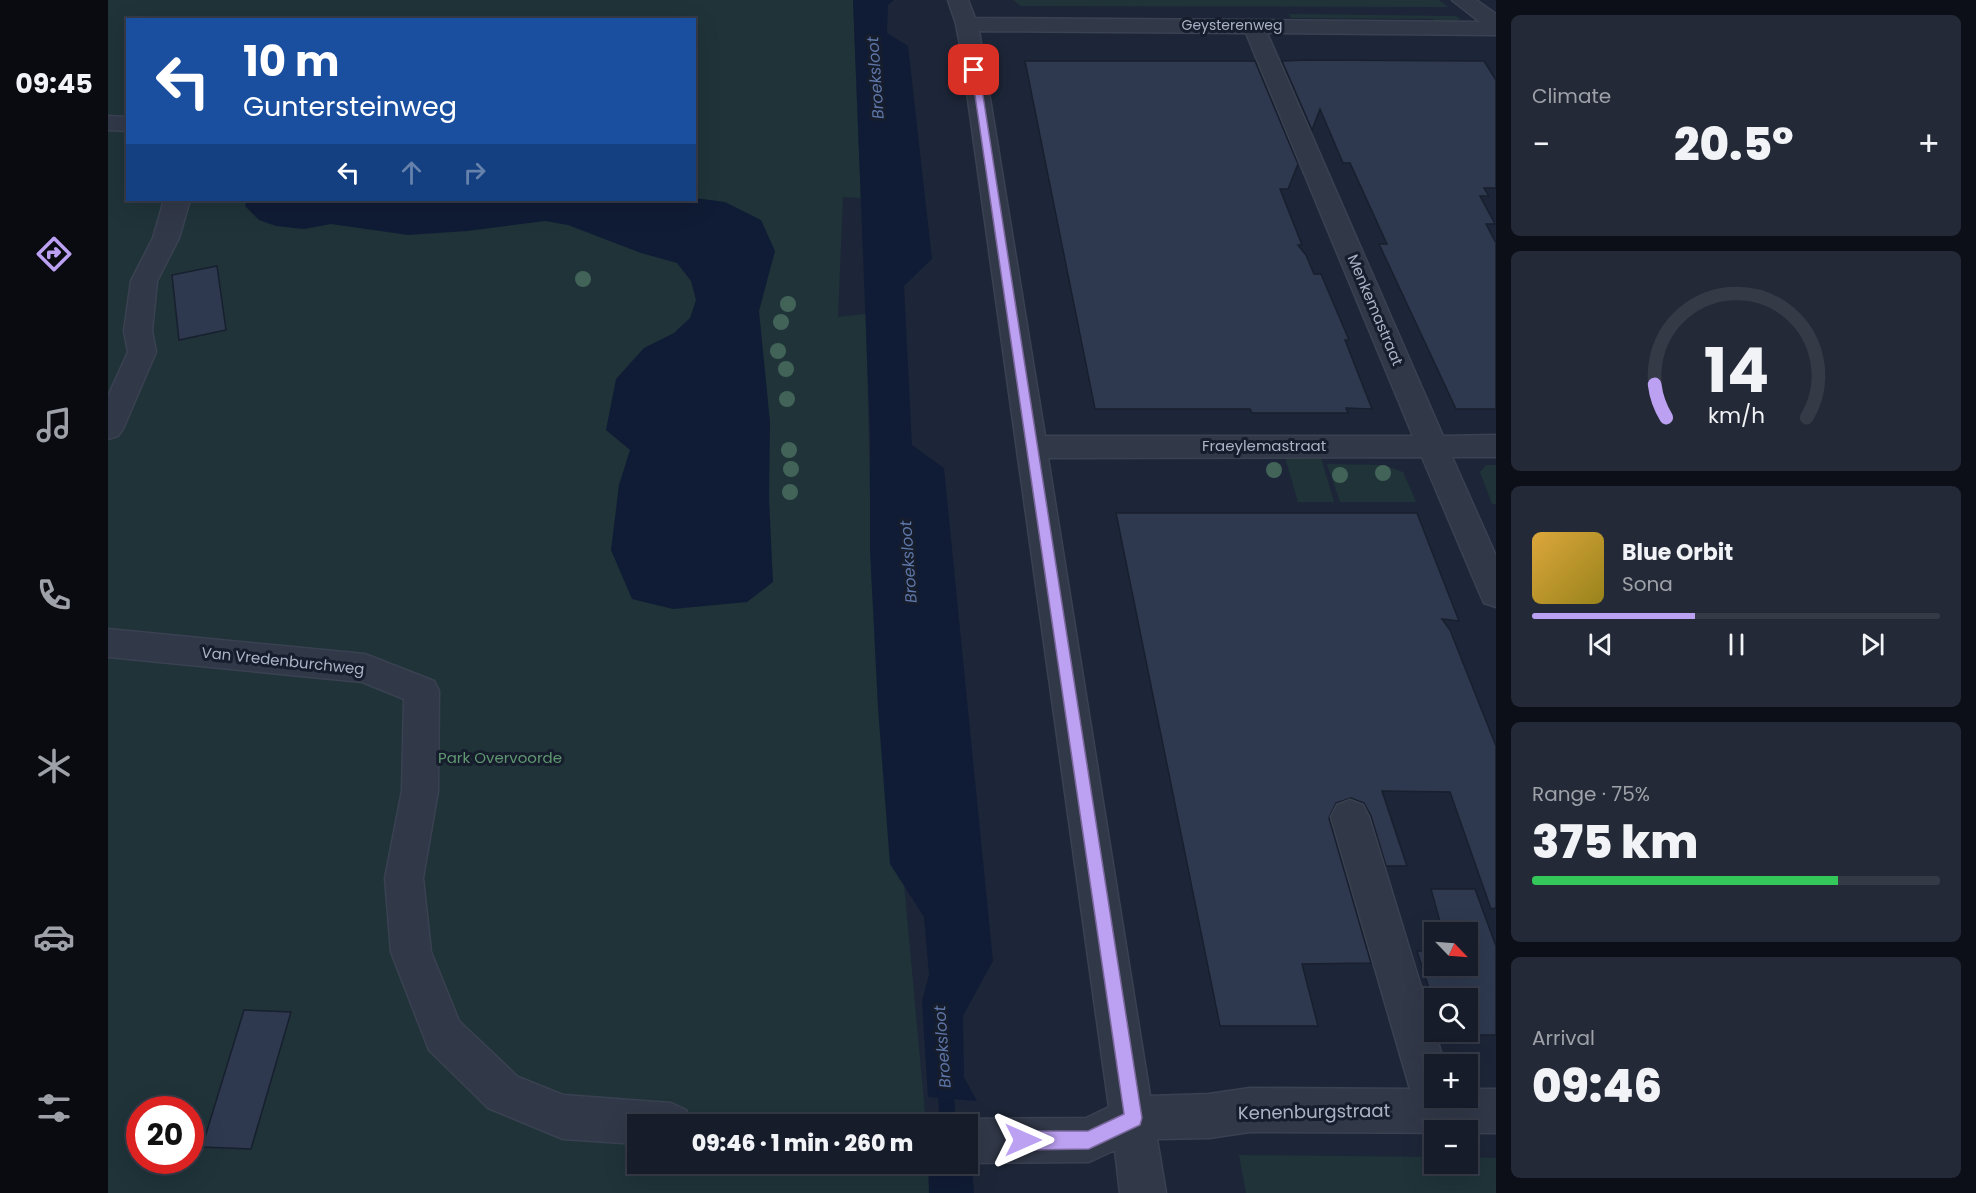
<!DOCTYPE html>
<html lang="en">
<head>
<meta charset="utf-8">
<style>
	body { margin:0; font-family:Poppins,sans-serif; background:#232936; color:#f1f3f6; height:100vh; display:flex; flex-direction:column; font-size:22px; white-space:nowrap }
	* { box-sizing:border-box; margin:0 }
	p { font-size:20px; color:#9ea1a8 }
	.icon { flex:none; width:33px; height:33px; fill:none; stroke:currentColor; stroke-width:2; stroke-linecap:round; stroke-linejoin:round }
	.map { position:relative; flex:1; overflow:hidden }
	.panel { display:flex; flex-direction:column; gap:15px; padding:15px; background:#0c0f17; width:480px }
	.panel>* { flex:none }
	.top-card { position:absolute; left:18px; top:18px; width:570px; height:183px; border-radius:0px; box-shadow:0 6px 24px #0002,0 0 0 2px #353a47; background:#1a4fa0; color:#fff; overflow:hidden }
	.needle { width:39px; rotate:115deg }
	.tools { position:absolute; left:1316px; top:922px; display:grid; gap:12px }
	.tools a { display:grid; place-items:center; width:54px; height:54px; border-radius:0px; background:#161c2a; box-shadow:0 6px 24px #0002,0 0 0 2px #353a47; font-size:30px }
	.speed { position:absolute; left:18px; top:1096px; display:flex; gap:12px; font-size:30px; font-weight:700; text-align:center }
	.speed>* { display:grid; place-content:center; width:78px; height:78px; border-radius:50%; background:#161c2a; box-shadow:0 6px 24px #0002,0 0 0 2px #353a47; line-height:1 }
	.speed .limit { border:9px solid #d22; background:#fff; color:#111 }
	.pin { position:absolute; display:grid; place-items:center; width:51px; height:51px; color:#fff; margin:-26px; border-radius:12px; box-shadow:0 3px 9px #0006 }
	.me { position:absolute; width:66px; margin:-33px; rotate:90deg; stroke-linejoin:round; filter:drop-shadow(0 0 4px #0008) }
	.turn { display:flex; align-items:center; gap:21px; height:126px; padding:0 18px; font-size:27px }
	.turn .icon { width:78px; height:78px; stroke-width:2.5 }
	.turn b { display:block; font-size:42px; line-height:51px }
	.lanes { display:flex; align-items:center; height:57px; padding:0 18px; background:#0003; justify-content:center; gap:30px; direction:ltr }
	.lanes .off { opacity:.35 }
	.big { font-size:45px; font-weight:800; line-height:1.1 }
	.panel .widget { flex:1; display:flex; flex-direction:column; justify-content:center; gap:9px; min-width:0; padding:0 21px; border-radius:9px; background:#232936 }
	.panel .dial { align-items:center; gap:0 }
	.dial svg { height:156px; overflow:visible; fill:none; stroke:#353a47; stroke-width:7; stroke-linecap:round; text-anchor:middle }
	.dial text { fill:#f1f3f6; stroke:none }
	.song { display:flex; align-items:center; gap:18px }
	.cover { width:72px; height:72px; border-radius:9px; background:linear-gradient(135deg,hsl(40 70% 55%),hsl(50 70% 35%)) }
	.played { height:6px; border-radius:3px; background:linear-gradient(90deg,#bca0f2 40%,#353a47 40%) }
	.keys { display:flex; justify-content:space-around; direction:ltr }
	.heat { display:flex; justify-content:space-between; align-items:center; font-size:33px; direction:ltr }
	.charge { height:9px; border-radius:4px; background:linear-gradient(90deg,#34c759 75%,#353a47 0) }
	.trip { position:absolute; left:519px; top:1114px; width:351px; height:60px; border-radius:0px; background:#161c2a; box-shadow:0 6px 24px #0002,0 0 0 2px #353a47; font-weight:800; line-height:60px; text-align:center }
	main { display:flex; flex:1; min-height:0 }
	.tabs { display:flex; flex-direction:column; width:108px; justify-content:space-around; align-items:center; background:#090b11; color:#9ea1a8 }
	.tabs .icon { width:42px; height:42px }
	.tabs .on { color:#bca0f2 }
	.tabs b { font-size:27px; color:#f1f3f6 }
	.map>svg:first-child { display:block }
	.green { fill:#1f3339; fill-rule:evenodd }
	.water { fill:#101c35 }
	.lines { fill:none; stroke-linecap:round; stroke-linejoin:round }
	.stream { fill:#101c35; fill-rule:evenodd }
	.building { fill:#2e394f; stroke:#181f2e; stroke-width:1.5 }
	.minor-casing { stroke:#3a4151; stroke-width:3 }
	.minor { fill:#313848; fill-rule:evenodd }
	.tree { fill:#426458 }
	.route { fill:#bca0f2; stroke:#7a689d; stroke-width:1.5 }
	.labels { text-anchor:middle; stroke-width:6; stroke-linejoin:round; paint-order:stroke }
	.far-street-label { font-size:14px; fill:#aab2c6; stroke:#161d2c }
	.street-label { font-size:15px; fill:#aab2c6; stroke:#161d2c }
	.park-label { font-size:15px; fill:#609772; stroke:#161d2c }
	.water-label { font-size:16px; font-style:italic; fill:#5f77a9; stroke:#161d2c }
	.near-street-label { font-size:18px; fill:#aab2c6; stroke:#161d2c }
</style>
</head>
<body>
<main>
<nav class="tabs">
<b>09:45</b>
<svg class="icon on" aria-label="directions" viewBox="0 0 24 24"><path d="M12 3l9 9-9 9-9-9zM9 14v-3h6M13 9l2 2-2 2"/></svg>
<svg class="icon" aria-label="music" viewBox="0 0 24 24"><path d="M9 18V5l10-2v13"/><circle cx="6" cy="18" r="3"/><circle cx="16" cy="16" r="3"/></svg>
<svg class="icon" aria-label="phone" viewBox="0 0 24 24"><path d="M5 4h4l2 5-3 2q2 4 5 5l2-3 5 2v4C11 20 4 13 5 4z"/></svg>
<svg class="icon" aria-label="climate" viewBox="0 0 24 24"><path d="M12 3v18M4 7l16 10M4 17L20 7"/></svg>
<svg class="icon" aria-label="car" viewBox="0 0 24 24"><path d="M5 17H2v-5l4-1 3-4h7l3 4 3 1v5h-3M9 17h6M6 11h13"/><circle cx="7" cy="17" r="2"/><circle cx="17" cy="17" r="2"/></svg>
<svg class="icon" aria-label="filters" viewBox="0 0 24 24"><path d="M4 7h16M4 17h16"/><circle cx="9" cy="7" r="2"/><circle cx="15" cy="17" r="2"/></svg>
</nav>
<div class="map">
<svg width="1388" height="1193" viewBox="0 0 1388 1193">
	<rect width="100%" height="100%" fill="#1d2638"/>
	<g class="green">
		<path d="M0,0H745L753,198L735,197L730,317L758,314L764,591L774,642L818,1125H530V1164H822L824,1193H0ZM20,20H586V200H20ZM32,1110H82V1161H32Z"/>
		<path d="M905,0H1331L1340,7L913,6Z"/>
		<path d="M1181,14L1347,16L1352,18L1349,21L1328,24L1325,19L1183,18Z"/>
		<path d="M1177,457L1213,458L1226,502H1190Z"/>
		<path d="M1219,464L1276,465L1295,472L1308,502H1232Z"/>
		<path d="M1378,465H1388V504H1384L1372,472Z"/>
		<path d="M1131,1155L1326,1157V1164H1359V1157L1388,1158V1193H1138Z"/>
	</g>
	<g class="water">
		<path d="M745,0H786L780,5L779,33L800,46L824,259L796,286L804,445L836,468L885,961L855,1016L856,1077L869,1101L820,1097L814,1001L821,975L816,917L782,864L770,708L762,550V433Z"/>
		<path d="M587,198L617,202L653,220L667,251L651,311L662,422L661,498L665,582L639,602L565,609L524,599L503,550L511,485L522,450L498,430L508,379L536,348L566,333L582,318L588,300L583,281L569,263L533,253L460,225L437,221L359,231L300,235L223,224L196,229L168,226L151,220L137,206L139,200Z"/>
		<path d="M820,1164L864,1165L866,1193H821Z"/>
	</g>
	<g class="lines">
		<path class="stream" d="M837,1073L842,1076L845,1081L848,1125H832L829,1081L832,1076Z"/>
	</g>
	<g class="building">
		<path d="M1199,60L1376,61L1388,80V188H1376L1381,196H1372L1387,224H1378L1388,243V409H1348L1271,244H1279L1242,163H1235L1212,109L1204,130L1174,61Z"/>
		<path d="M917,61H1147L1190,164L1180,189H1172L1194,245H1190L1198,255L1206,274H1213L1241,340H1237L1264,409L1238,408L1240,413H1144L1142,409H987Z"/>
		<path d="M109,266L118,330L71,340L64,275Z"/>
		<path d="M1008,513H1309L1321,544L1351,621L1334,619L1342,630L1388,746V908L1383,909L1342,792L1274,791L1299,866H1278L1263,816L1256,803L1243,798L1228,803L1221,818L1263,963L1194,964L1210,1026H1112Z"/>
		<path d="M1323,889H1367L1388,946V1035H1336L1335,1032H1359V999H1326V1004L1309,951H1326V966H1359V933H1335Z"/>
		<path d="M136,1010L183,1012L143,1149L94,1147Z"/>
	</g>
	<g class="lines">
		<defs>
			<g id="minor">
				<path d="M840,0H860L867,18L1372,22L1344,0H1368L1388,14V35L1159,33L1335,436L1388,435V457H1344L1388,556V607L1376,603L1372,594L1314,457L940,458L1042,1096L1101,1094L1142,1088L1302,1089L1223,817L1229,805L1242,800L1255,805L1261,817L1337,1065H1326V1098H1359V1089H1388V1133L1142,1132L1101,1138L1049,1139L1058,1193H1012L1007,1150L981,1162L860,1163V1125H846L860,1119L978,1118L1001,1107L853,50L848,24ZM871,31L1138,33L1305,436H937Z"/>
				<path d="M0,116L20,117V131L0,130Z"/>
				<path d="M56,200H82L71,238L49,281L44,331L48,352L15,429L10,436L0,439V396L20,352L16,331L23,281L45,238Z"/>
				<path d="M0,629L257,654L326,681L331,691L330,791L315,878L323,952L351,1021L410,1077L455,1095L563,1103L578,1110L585,1125H530V1144L455,1139L380,1108L321,1050L283,952L277,878L294,791L296,699L254,682L0,657Z"/>
			</g>
		</defs>
		<use href="#minor" class="minor-casing"/>
		<use href="#minor" class="minor"/>
	</g>
	<g class="tree">
		<circle cx="475" cy="279" r="8"/>
		<circle cx="680" cy="304" r="8"/>
		<circle cx="673" cy="322" r="8"/>
		<circle cx="670" cy="351" r="8"/>
		<circle cx="678" cy="369" r="8"/>
		<circle cx="679" cy="399" r="8"/>
		<circle cx="681" cy="450" r="8"/>
		<circle cx="683" cy="469" r="8"/>
		<circle cx="1166" cy="470" r="8"/>
		<circle cx="1275" cy="473" r="8"/>
		<circle cx="1232" cy="475" r="8"/>
		<circle cx="682" cy="492" r="8"/>
	</g>
	<path class="route" d="M863,68L871,70L1034,1118L1032,1125L981,1149L915,1150L909,1147L906,1140L909,1134L915,1131H980L1016,1114Z"/>
	<g class="labels">
		<g class="far-street-label">
			<text x="1124" y="30">Geysterenweg</text>
		</g>
		<g class="street-label">
			<text transform="translate(1267 310) rotate(67)" y="5">Menkemastraat</text>
			<text x="1156" y="451">Fraeylemastraat</text>
			<text transform="translate(175 661) rotate(6)" y="5">Van Vredenburchweg</text>
		</g>
		<g class="park-label">
			<text x="392" y="763">Park Overvoorde</text>
		</g>
		<g class="water-label">
			<text transform="translate(767 78) rotate(-94)" y="6">Broeksloot</text>
			<text transform="translate(800 562) rotate(-94)" y="6">Broeksloot</text>
			<text transform="translate(834 1047) rotate(-94)" y="6">Broeksloot</text>
		</g>
		<g class="near-street-label">
			<text transform="translate(1206 1112) rotate(-1)" y="6">Kenenburgstraat</text>
		</g>
	</g>
</svg>
<div class="tools">
<a><svg class="needle" viewBox="-14 -14 28 28"><path d="M0-13l5 13h-10z" fill="#e53935"/><path d="M0 13l5-13h-10z" fill="#9ea1a8"/></svg></a>
<a><svg class="icon" aria-label="search" viewBox="0 0 24 24"><circle cx="10" cy="10" r="6"/><path d="M15 15l6 6"/></svg></a>
<a>+</a>
<a>−</a>
</div>
<div class="speed"><div class="limit">20</div></div>
<div class="pin" style="left:866px;top:70px;background:#d93025"><svg class="icon" aria-label="arrive" viewBox="0 0 24 24"><path d="M6 21V4h12l-3 4 3 4H6"/></svg></div>
<svg class="me" style="left:915px;top:1140px" viewBox="-20 -20 40 40"><path d="M0-17L14 15 0 8-14 15z" fill="#bca0f2" stroke="#fff" stroke-width="4"/></svg>
<div class="trip">09:46 · 1 min · 260 m</div>
<div class="top-card">
<div class="turn"><svg class="icon" aria-label="left" viewBox="0 0 24 24"><path d="M17 20v-9H6M10 6l-5 5 5 5"/></svg><div><b>10 m</b>Guntersteinweg</div></div>
<div class="lanes"><svg class="icon" aria-label="left" viewBox="0 0 24 24"><path d="M17 20v-9H6M10 6l-5 5 5 5"/></svg><svg class="icon off" aria-label="ahead" viewBox="0 0 24 24"><path d="M12 20V5M6 11l6-6 6 6"/></svg><svg class="icon off" aria-label="right" viewBox="0 0 24 24"><path d="M7 20v-9h11M14 6l5 5-5 5"/></svg></div>
</div>
</div>
<section class="panel">
<div class="widget"><p>Climate</p>
<div class="heat"><a>−</a><b class="big">20.5°</b><a>+</a></div>
</div>
<div class="widget dial"><svg viewBox="0 0 100 80">
<path d="M14 69A42 42 0 1 1 86 69"/>
<path d="M14 69A42 42 0 0 1 8 52" stroke="#bca0f2"/>
<text x="50" y="56" font-size="32" font-weight="700">14</text>
<text x="50" y="72" font-size="11">km/h</text>
</svg></div>
<div class="widget">
<div class="song"><i class="cover"></i><div><b>Blue Orbit</b><p>Sona</p></div></div>
<div class="played"></div>
<div class="keys"><svg class="icon" aria-label="previous" viewBox="0 0 24 24"><path d="M18 5L8 12l10 7zM5 5v14"/></svg><svg class="icon" aria-label="pause" viewBox="0 0 24 24"><path d="M8 5v14M16 5v14"/></svg><svg class="icon" aria-label="next" viewBox="0 0 24 24"><path d="M6 5l10 7-10 7zM19 5v14"/></svg></div>
</div>
<div class="widget"><p>Range · 75%</p><b class="big">375 km</b><div class="charge"></div></div>
<div class="widget"><p>Arrival</p><b class="big">09:46</b></div>
</section>
</main>
</body>
</html>
